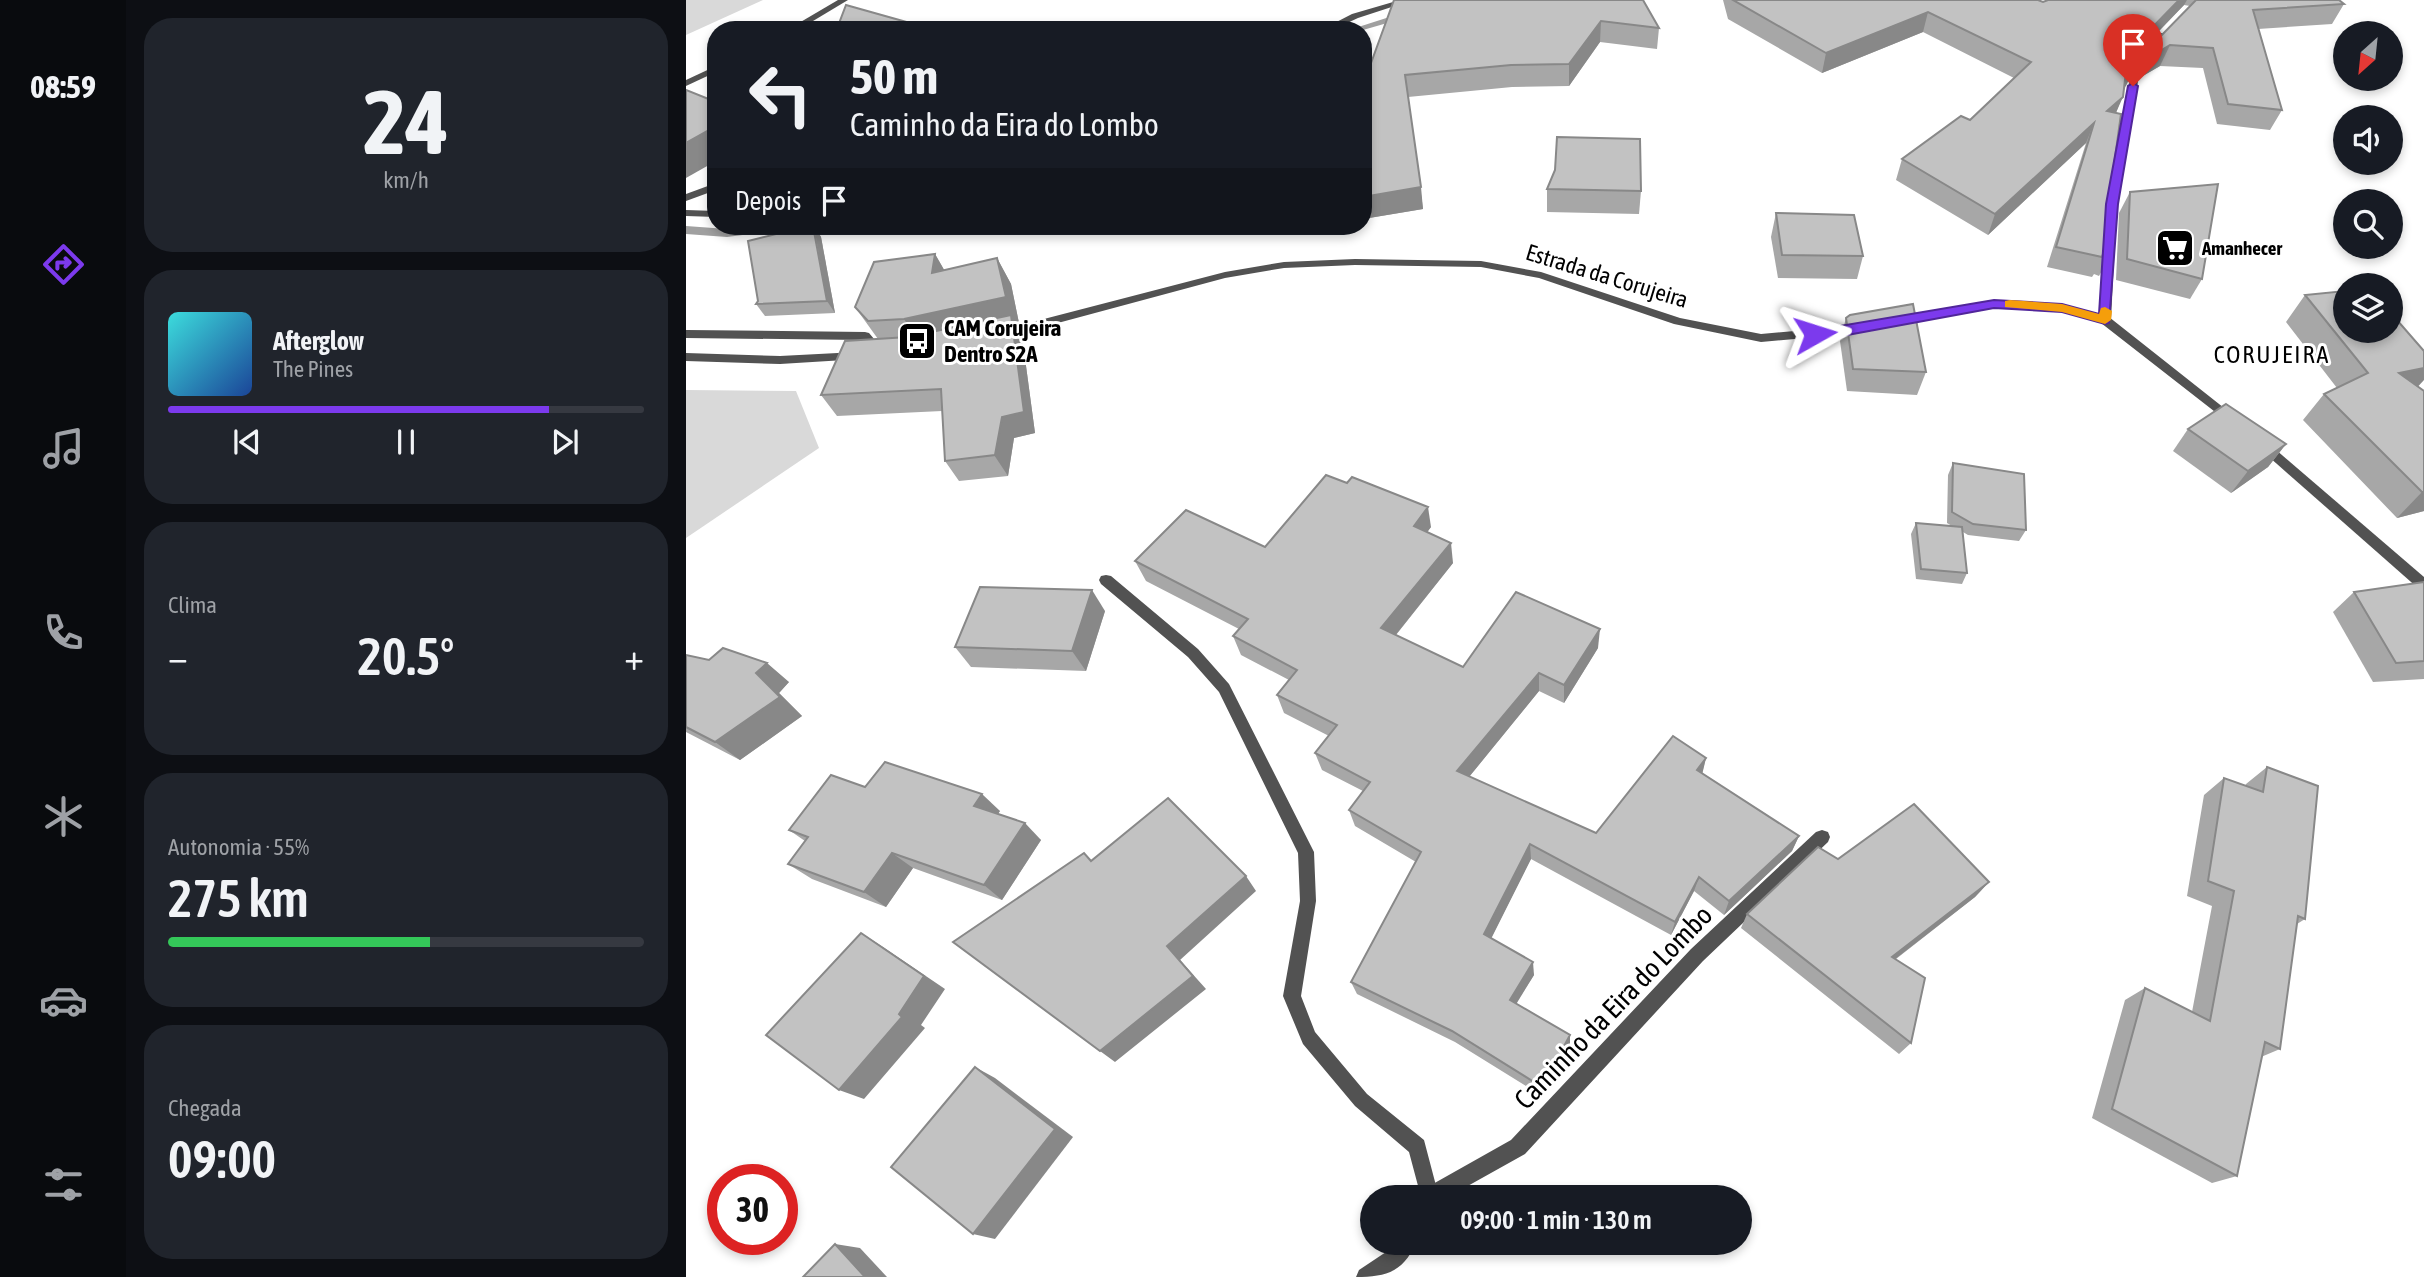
<!DOCTYPE html>
<html lang="pt">
<head>
<meta charset="utf-8">
<style>
	body { margin:0; font-family:"Asap Condensed",sans-serif; background:#20242c; color:#f1f3f6; height:100vh; display:flex; flex-direction:column; font-size:26px; white-space:nowrap }
	* { box-sizing:border-box; margin:0 }
	p { font-size:23px; color:#9ea1a6 }
	.icon { flex:none; width:38px; height:38px; fill:none; stroke:currentColor; stroke-width:2; stroke-linecap:round; stroke-linejoin:round }
	.map { position:relative; flex:1; overflow:hidden }
	.drawer { display:flex; flex-direction:column; gap:18px; padding:18px; background:#0d0f14; width:560px }
	.drawer>* { flex:none }
	.guide { position:absolute; left:21px; top:21px; width:665px; height:214px; border-radius:28px; box-shadow:0 4px 10px #0003; background:#171b24; color:#f1f3f6; overflow:hidden }
	.needle { width:46px; rotate:207deg }
	.buttons { position:absolute; left:1647px; top:21px; display:grid; gap:14px }
	.buttons a { display:grid; place-items:center; width:70px; height:70px; border-radius:50%; background:#171b24; box-shadow:0 4px 10px #0003; font-size:35px }
	.speed { position:absolute; left:21px; top:1164px; display:flex; gap:14px; font-size:35px; font-weight:700; text-align:center }
	.speed>* { display:grid; place-content:center; width:91px; height:91px; border-radius:50%; background:#171b24; box-shadow:0 4px 10px #0003; line-height:1 }
	.speed .limit { border:10px solid #d22; background:#fff; color:#111 }
	.pin { position:absolute; display:grid; place-items:center; width:60px; height:60px; color:#fff; margin:-72px -30px; border-radius:50% 50% 50% 0; rotate:-45deg; box-shadow:0 0 7px #0007 }
	.pin .icon { rotate:45deg }
	.me { position:absolute; width:77px; margin:-38px; rotate:84deg; stroke-linejoin:round; filter:drop-shadow(0 0 5px #0008) }
	.turn { display:flex; align-items:center; gap:24px; height:147px; padding:0 28px; font-size:32px }
	.turn .icon { width:91px; height:91px; stroke-width:2.5 }
	.turn b { display:block; font-size:49px; line-height:60px }
	.then { display:flex; align-items:center; height:66px; padding:0 28px; background:#0003; gap:14px; font-size:26px }
	.big { font-size:52px; font-weight:600; line-height:1.1 }
	.drawer .tile { flex:1; display:flex; flex-direction:column; justify-content:center; gap:10px; min-width:0; padding:0 24px; border-radius:28px; background:#20242c }
	.drawer .dial { align-items:center; gap:0 }
	.dial b { font-size:91px; line-height:1 }
	.song { display:flex; align-items:center; gap:21px }
	.cover { width:84px; height:84px; border-radius:10px; background:linear-gradient(135deg,hsl(180 70% 55%),hsl(220 70% 35%)) }
	.played { height:7px; border-radius:4px; background:linear-gradient(90deg,#7c3aed 80%,#363941 80%) }
	.keys { display:flex; justify-content:space-around; direction:ltr }
	.heat { display:flex; justify-content:space-between; align-items:center; font-size:38px; direction:ltr }
	.charge { height:10px; border-radius:5px; background:linear-gradient(90deg,#34c759 55%,#363941 0) }
	.trip { position:absolute; left:674px; top:1185px; width:392px; height:70px; border-radius:35px; background:#171b24; box-shadow:0 4px 10px #0003; font-weight:600; line-height:70px; text-align:center }
	main { display:flex; flex:1; min-height:0 }
	.menu { display:flex; flex-direction:column; width:126px; justify-content:space-around; align-items:center; background:#090b0e; color:#9ea1a6 }
	.menu .icon { width:49px; height:49px }
	.menu .on { color:#7c3aed }
	.menu b { font-size:32px; color:#f1f3f6 }
	.map>svg:first-child { display:block }
	.green { fill:#d9d9d9 }
	.lines { fill:none; stroke-linecap:round; stroke-linejoin:round }
	.stream { fill:#a0a0a0; fill-rule:evenodd }
	.lane { fill:#525252; fill-rule:evenodd }
	.street { fill:#525252; fill-rule:evenodd }
	.wall { fill:#a7a7a7 }
	.shaded-wall { fill:#888 }
	.building { fill:#c2c2c2; stroke:#888; stroke-width:2 }
	.route { fill:#7c3aed; stroke:#51269a; stroke-width:2 }
	.slow { fill:#f59e0b }
	.labels { text-anchor:middle; stroke-width:6; stroke-linejoin:round; paint-order:stroke }
	.far-poi-label { font-size:19px; font-weight:bold; fill:#000; stroke:#fff; text-anchor:start }
	.street-label { font-size:23px; fill:#000; stroke:#fff }
	.poi-label { font-size:23px; font-weight:bold; fill:#000; stroke:#fff; text-anchor:start }
	.neighbourhood-label { font-size:24px; letter-spacing:2px; fill:#000; stroke:#fff }
	.near-street-label { font-size:28px; fill:#000; stroke:#fff }
</style>
</head>
<body>
<main>
<nav class="menu">
<b>08:59</b>
<svg class="icon on" aria-label="directions" viewBox="0 0 24 24"><path d="M12 3l9 9-9 9-9-9zM9 14v-3h6M13 9l2 2-2 2"/></svg>
<svg class="icon" aria-label="music" viewBox="0 0 24 24"><path d="M9 18V5l10-2v13"/><circle cx="6" cy="18" r="3"/><circle cx="16" cy="16" r="3"/></svg>
<svg class="icon" aria-label="phone" viewBox="0 0 24 24"><path d="M5 4h4l2 5-3 2q2 4 5 5l2-3 5 2v4C11 20 4 13 5 4z"/></svg>
<svg class="icon" aria-label="climate" viewBox="0 0 24 24"><path d="M12 3v18M4 7l16 10M4 17L20 7"/></svg>
<svg class="icon" aria-label="car" viewBox="0 0 24 24"><path d="M5 17H2v-5l4-1 3-4h7l3 4 3 1v5h-3M9 17h6M6 11h13"/><circle cx="7" cy="17" r="2"/><circle cx="17" cy="17" r="2"/></svg>
<svg class="icon" aria-label="filters" viewBox="0 0 24 24"><path d="M4 7h16M4 17h16"/><circle cx="9" cy="7" r="2"/><circle cx="15" cy="17" r="2"/></svg>
</nav>
<section class="drawer">
<div class="tile dial"><b>24</b><p>km/h</p></div>
<div class="tile">
<div class="song"><i class="cover"></i><div><b>Afterglow</b><p>The Pines</p></div></div>
<div class="played"></div>
<div class="keys"><svg class="icon" aria-label="previous" viewBox="0 0 24 24"><path d="M18 5L8 12l10 7zM5 5v14"/></svg><svg class="icon" aria-label="pause" viewBox="0 0 24 24"><path d="M8 5v14M16 5v14"/></svg><svg class="icon" aria-label="next" viewBox="0 0 24 24"><path d="M6 5l10 7-10 7zM19 5v14"/></svg></div>
</div>
<div class="tile"><p>Clima</p>
<div class="heat"><a>−</a><b class="big">20.5°</b><a>+</a></div>
</div>
<div class="tile"><p>Autonomia · 55%</p><b class="big">275 km</b><div class="charge"></div></div>
<div class="tile"><p>Chegada</p><b class="big">09:00</b></div>
</section>
<div class="map">
<svg width="1738" height="1277" viewBox="0 0 1738 1277">
	<rect width="100%" height="100%" fill="#fff"/>
	<g class="green">
		<path d="M0,0H77L0,35Z"/>
		<path d="M0,390L110,391L133,448L0,538Z"/>
	</g>
	<g class="lines">
		<g class="stream">
			<path d="M719,12L722,13V17L677,30H663Z"/>
			<path d="M0,226L41,229L69,226H101L95,230L41,237L0,234Z"/>
		</g>
		<g class="lane">
			<path d="M714,0H727L672,18L646,30H635L666,14Z"/>
			<path d="M1475,33L1482,35L1455,63L1430,215L1425,218L1421,217L1420,215L1447,62Z"/>
			<path d="M30,183V190L0,201V194Z"/>
			<path d="M0,210L30,211V217L0,216Z"/>
			<path d="M1424,236L1429,239L1425,320L1419,324L1413,320L1419,239Z"/>
			<path d="M0,330L179,332L183,333L200,353L194,357L190,356L176,340L0,338Z"/>
			<path d="M1136,830L1142,832L1144,837L1142,842L1017,961L839,1154L762,1197H736L738,1189L825,1140L1005,949L1130,832Z"/>
		</g>
		<g class="street">
			<path d="M152,0H162L112,30H101Z"/>
			<path d="M30,66V72L0,86V80Z"/>
			<path d="M669,259L795,261L855,272L994,318L1075,334L1175,325L1181,329L1175,333L1075,342L988,324L853,278L795,267L669,265L598,268L539,278L316,338L310,334L316,330L539,272L598,262Z"/>
			<path d="M1308,300L1376,304L1423,317L1552,419L1550,422H1542L1415,323L1376,312L1308,308L1212,326L1206,322L1212,318Z"/>
			<path d="M171,352L177,356L175,359L94,364L0,361V353L94,356Z"/>
			<path d="M1578,442L1582,443L1738,577V590L1733,589L1574,449L1572,446Z"/>
			<path d="M420,575L425,576L512,649L543,684L628,852L630,901L615,996L629,1032L681,1094L738,1140L753,1197H735L723,1152L669,1106L617,1044L597,996L614,901L612,853L533,692L502,657L415,584L413,580L415,576Z"/>
			<path d="M711,1242H730C718,1272 700,1277 670,1277L673,1270L709,1246Z"/>
		</g>
	</g>
	<g class="wall">
		<path d="M957,0L973,28L971,49L914,42L883,86L826,87L722,97L737,209L677,219V74Z"/>
		<path d="M1037,0H1352L1357,2L1362,0H1653L1658,4L1646,24L1572,29L1596,110L1584,130L1531,124L1517,68L1474,66L1455,77L1457,64L1467,44L1504,6L1498,5L1451,54L1430,113L1424,194V256L1413,276L1408,274L1406,277L1361,267L1400,143L1302,235L1210,180L1216,159L1284,120L1328,78L1237,32L1136,73L1042,19Z"/>
		<path d="M861,189L955,191L953,214L861,212Z"/>
		<path d="M1444,192L1516,279L1504,299L1430,280L1433,213Z"/>
		<path d="M1090,213L1177,256L1171,279L1092,278L1085,237Z"/>
		<path d="M128,226L135,237L149,313L79,316L70,304Z"/>
		<path d="M249,254L258,270L311,258L325,284L333,323L330,324L336,336L349,433L328,438L322,476L273,481L259,461L256,411L151,416L135,395L192,339L169,307Z"/>
		<path d="M1619,295L1738,391V511L1711,518L1617,420L1638,394L1651,388L1600,322Z"/>
		<path d="M1160,318L1240,372L1231,395L1161,391L1154,341Z"/>
		<path d="M1502,429L1600,444L1582,467L1545,493L1487,451Z"/>
		<path d="M1267,463L1340,530L1333,541L1282,535L1277,532L1281,573L1276,584L1230,579L1225,534L1230,523L1266,526L1261,523L1262,475Z"/>
		<path d="M745,527L741,532L767,563L710,635L777,667L912,648L878,703L853,691L783,777L910,833L1020,758L1016,773L1113,836L1106,851L1038,915L1008,891L985,935L845,859L805,938L848,975L830,1003L884,1035V1046L856,1096L769,1042L671,994L665,982L730,862L669,826L663,810L677,791L636,770L629,753L643,736L598,713L591,695L603,680L555,655L547,636L553,629L460,581L449,561Z"/>
		<path d="M1738,582V679L1687,682L1647,612L1668,592Z"/>
		<path d="M419,611L400,671L285,667L269,647Z"/>
		<path d="M0,655L103,682L93,693L116,716L54,760L0,732Z"/>
		<path d="M1581,767L1619,919L1611,924L1594,1049L1575,1057L1551,1176L1526,1183L1406,1118L1439,1000L1459,988L1506,1012L1526,906L1501,896L1518,795L1538,778L1559,786L1560,784Z"/>
		<path d="M179,787L314,811L311,814L355,840L316,900L227,868L200,907L126,879L102,864L119,841L103,830Z"/>
		<path d="M1152,859L1303,882L1289,897L1210,959L1225,1043L1213,1054L1055,928L1061,914Z"/>
	</g>
	<g class="shaded-wall">
		<path d="M1493,0H1501L1498,5L1445,60L1454,40Z"/>
		<path d="M1242,12L1237,32L1136,73L1140,53Z"/>
		<path d="M915,21L914,42L883,86V64Z"/>
		<path d="M1484,45L1474,66L1455,77L1464,57Z"/>
		<path d="M1449,66L1440,86L1431,91L1440,71Z"/>
		<path d="M1437,97L1428,117L1421,111Z"/>
		<path d="M1408,123L1400,143L1302,235L1309,214Z"/>
		<path d="M30,126V161L0,178V143Z"/>
		<path d="M735,187L737,209L677,219V197Z"/>
		<path d="M128,226L135,237L149,313L141,301Z"/>
		<path d="M610,226H639L611,230Z"/>
		<path d="M249,254L264,280L246,273Z"/>
		<path d="M311,258L325,284L333,323L330,324L336,336L349,433L328,438L322,476L218,319Z"/>
		<path d="M1738,368V380L1727,392L1713,373Z"/>
		<path d="M1600,444L1582,467L1545,493L1562,471Z"/>
		<path d="M1736,492H1738V511L1711,518Z"/>
		<path d="M742,507L745,527L731,546L728,526Z"/>
		<path d="M765,543L767,563L700,647L695,628Z"/>
		<path d="M406,590L419,611L400,671L386,651Z"/>
		<path d="M914,629L912,648L878,703V685Z"/>
		<path d="M81,663L103,682L93,693L116,716L54,760L29,742L70,673Z"/>
		<path d="M853,673V691L774,788L771,771Z"/>
		<path d="M1020,758L1016,775L1011,770Z"/>
		<path d="M296,794L314,811L306,823L288,806Z"/>
		<path d="M339,823L355,840L316,900L298,885Z"/>
		<path d="M1113,836L1106,851L1038,915L1043,901Z"/>
		<path d="M844,844L845,859L801,947L798,934Z"/>
		<path d="M206,853L227,868L200,907L178,892Z"/>
		<path d="M560,876L570,891L494,960L520,989L429,1062L414,1051L481,946Z"/>
		<path d="M1013,877L1008,891L985,935L989,922Z"/>
		<path d="M1303,882L1289,897L1195,970L1206,957Z"/>
		<path d="M175,933L197,947L259,989L235,1025L239,1028L178,1099L153,1090L213,1014Z"/>
		<path d="M847,962L848,975L826,1011L824,1000Z"/>
		<path d="M884,1035V1046L856,1096V1087Z"/>
		<path d="M289,1067L309,1078L387,1137L309,1239L287,1234Z"/>
		<path d="M149,1244L174,1248L201,1277H179Z"/>
	</g>
	<g class="building">
		<path d="M708,0H957L973,28L915,21L883,64L825,65L719,75L735,187L677,197V74H681Z"/>
		<path d="M1047,0H1352L1357,2L1362,0H1493L1454,40L1449,66L1440,71L1437,97L1421,111L1435,114L1424,194H1427L1424,256L1417,254L1416,257L1370,247L1408,123L1309,214L1216,159L1275,116L1284,120L1345,62L1242,12L1140,53Z"/>
		<path d="M1510,0H1653L1658,4L1567,10L1596,110L1542,104L1527,48L1484,45L1464,57L1467,44Z"/>
		<path d="M160,5L249,30H159L152,26Z"/>
		<path d="M0,90L30,102V126L0,143Z"/>
		<path d="M871,137L954,139L955,191L861,189L869,170Z"/>
		<path d="M1532,184L1516,279L1441,259L1444,192Z"/>
		<path d="M1090,213L1168,215L1177,256L1096,255Z"/>
		<path d="M123,226H127L141,301L70,304L72,301L62,241Z"/>
		<path d="M249,254L246,273L311,258L320,297L218,319L182,321L169,307L188,262Z"/>
		<path d="M1659,291V331H1704V312L1738,351V368L1713,373L1738,391V492H1736L1638,394L1682,373L1619,295Z"/>
		<path d="M1227,304L1240,372L1167,369L1160,318L1164,315Z"/>
		<path d="M325,315L338,412L316,417L309,455L259,461L255,389L135,395L159,341L222,337Z"/>
		<path d="M1540,404L1600,444L1562,471L1502,429Z"/>
		<path d="M1267,463L1338,474L1340,530L1287,524L1266,512Z"/>
		<path d="M640,475L661,483L666,477L742,507L728,526L765,543L695,628L777,667L830,592L914,629L878,685L853,673L771,771L910,833L987,736L1020,758L1011,770L1113,836L1043,901L1013,877L989,922L844,844L798,934L847,962L824,1000L884,1035L856,1087L766,1031L665,982L735,852L663,810L684,782L629,753L651,725L591,695L611,670L547,636L562,619L449,561L500,510L579,547Z"/>
		<path d="M1230,523L1276,527L1281,573L1235,569Z"/>
		<path d="M1738,582V661L1710,663L1668,592Z"/>
		<path d="M294,587L406,590L386,651L269,647Z"/>
		<path d="M37,648L81,663L70,673L94,697L29,742L0,727V655L23,660Z"/>
		<path d="M199,762L296,794L288,806L339,823L298,885L206,853L178,892L102,864L122,837L103,830L145,775L179,787Z"/>
		<path d="M1581,767L1632,786L1619,919L1612,916L1594,1049L1579,1042L1551,1176L1426,1109L1459,988L1524,1021L1548,891L1522,881L1538,778L1577,792Z"/>
		<path d="M482,798L560,876L481,946L507,976L414,1051L267,942L398,853L405,861Z"/>
		<path d="M1228,804L1303,882L1206,957L1239,978L1225,1043L1061,914L1132,847L1152,859Z"/>
		<path d="M175,933L238,976L213,1014L216,1017L153,1090L80,1035Z"/>
		<path d="M289,1067L369,1129L287,1234L205,1167Z"/>
		<path d="M149,1244L179,1277H117Z"/>
	</g>
	<path class="route" d="M1447,83L1452,86L1432,204L1423,323L1419,324L1376,312L1308,308L1156,336L1124,337V331L1308,300L1376,304L1413,314L1420,204L1442,86Z"/>
	<path class="slow" d="M1324,300L1376,304L1413,314L1415,308L1419,307L1426,311L1425,320L1419,324L1376,312L1319,307V301Z"/>
	<defs>
		<symbol id="supermarket-square" viewBox="-11 -11 22 22"><rect x="-9" y="-9" width="18" height="18" rx="4" fill="#000" stroke="#fff"/><path d="M-6-5.5h2.5l.6 2H6L4.5 2H-2.5L-4.4-4H-6ZM-1.5 3.2a1.3 1.3 0 1 0 .1 0ZM3 3.2a1.3 1.3 0 1 0 .1 0Z" fill="#fff"/></symbol>
		<symbol id="bus-square" viewBox="-11 -11 22 22"><rect x="-9" y="-9" width="18" height="18" rx="4" fill="#000" stroke="#fff"/><path d="M-5-6H5V4H4V6H2V4H-2V6H-4V4H-5ZM-3.5-4V0h7V-4ZM-3.5 1.2v1.5H-2V1.2ZM2 1.2v1.5H3.5V1.2Z" fill="#fff"/></symbol>
	</defs>
	<g fill-rule="evenodd">
		<use href="#supermarket-square" x="1467" y="226" width="44" height="44"/>
		<use href="#bus-square" x="209" y="319" width="44" height="44"/>
	</g>
	<g class="labels">
		<g class="far-poi-label">
			<text x="1516" y="255">Amanhecer</text>
		</g>
		<g class="street-label">
			<text transform="translate(921 276) rotate(17)" y="8">Estrada da Corujeira</text>
		</g>
		<g class="poi-label">
			<text x="258" y="336">CAM Corujeira<tspan x="258" dy="26">Dentro S2A</tspan></text>
		</g>
		<g class="neighbourhood-label">
			<text x="1586" y="363">CORUJEIRA</text>
		</g>
		<g class="near-street-label">
			<text transform="translate(927 1007) rotate(-46)" y="10">Caminho da Eira do Lombo</text>
		</g>
	</g>
</svg>
<div class="buttons">
<a><svg class="needle" viewBox="-14 -14 28 28"><path d="M0-13l5 13h-10z" fill="#e53935"/><path d="M0 13l5-13h-10z" fill="#9ea1a6"/></svg></a>
<a><svg class="icon" aria-label="sound" viewBox="0 0 24 24"><path d="M4 9h4l5-4v14l-5-4H4zM17 9q2 3 0 6"/></svg></a>
<a><svg class="icon" aria-label="search" viewBox="0 0 24 24"><circle cx="10" cy="10" r="6"/><path d="M15 15l6 6"/></svg></a>
<a><svg class="icon" aria-label="layers" viewBox="0 0 24 24"><path d="M12 4l9 5-9 5-9-5zM3 14l9 5 9-5"/></svg></a>
</div>
<div class="speed"><div class="limit">30</div></div>
<div class="pin" style="left:1447px;top:86px;background:#d93025"><svg class="icon" aria-label="arrive" viewBox="0 0 24 24"><path d="M6 21V4h12l-3 4 3 4H6"/></svg></div>
<svg class="me" style="left:1129px;top:334px" viewBox="-20 -20 40 40"><path d="M0-17L14 15 0 8-14 15z" fill="#7c3aed" stroke="#fff" stroke-width="4"/></svg>
<div class="trip">09:00 · 1 min · 130 m</div>
<div class="guide">
<div class="turn"><svg class="icon" aria-label="left" viewBox="0 0 24 24"><path d="M17 20v-9H6M10 6l-5 5 5 5"/></svg><div><b>50 m</b>Caminho da Eira do Lombo</div></div>
<div class="then">Depois<svg class="icon" aria-label="arrive" viewBox="0 0 24 24"><path d="M6 21V4h12l-3 4 3 4H6"/></svg></div>
</div>
</div>
</main>
</body>
</html>
